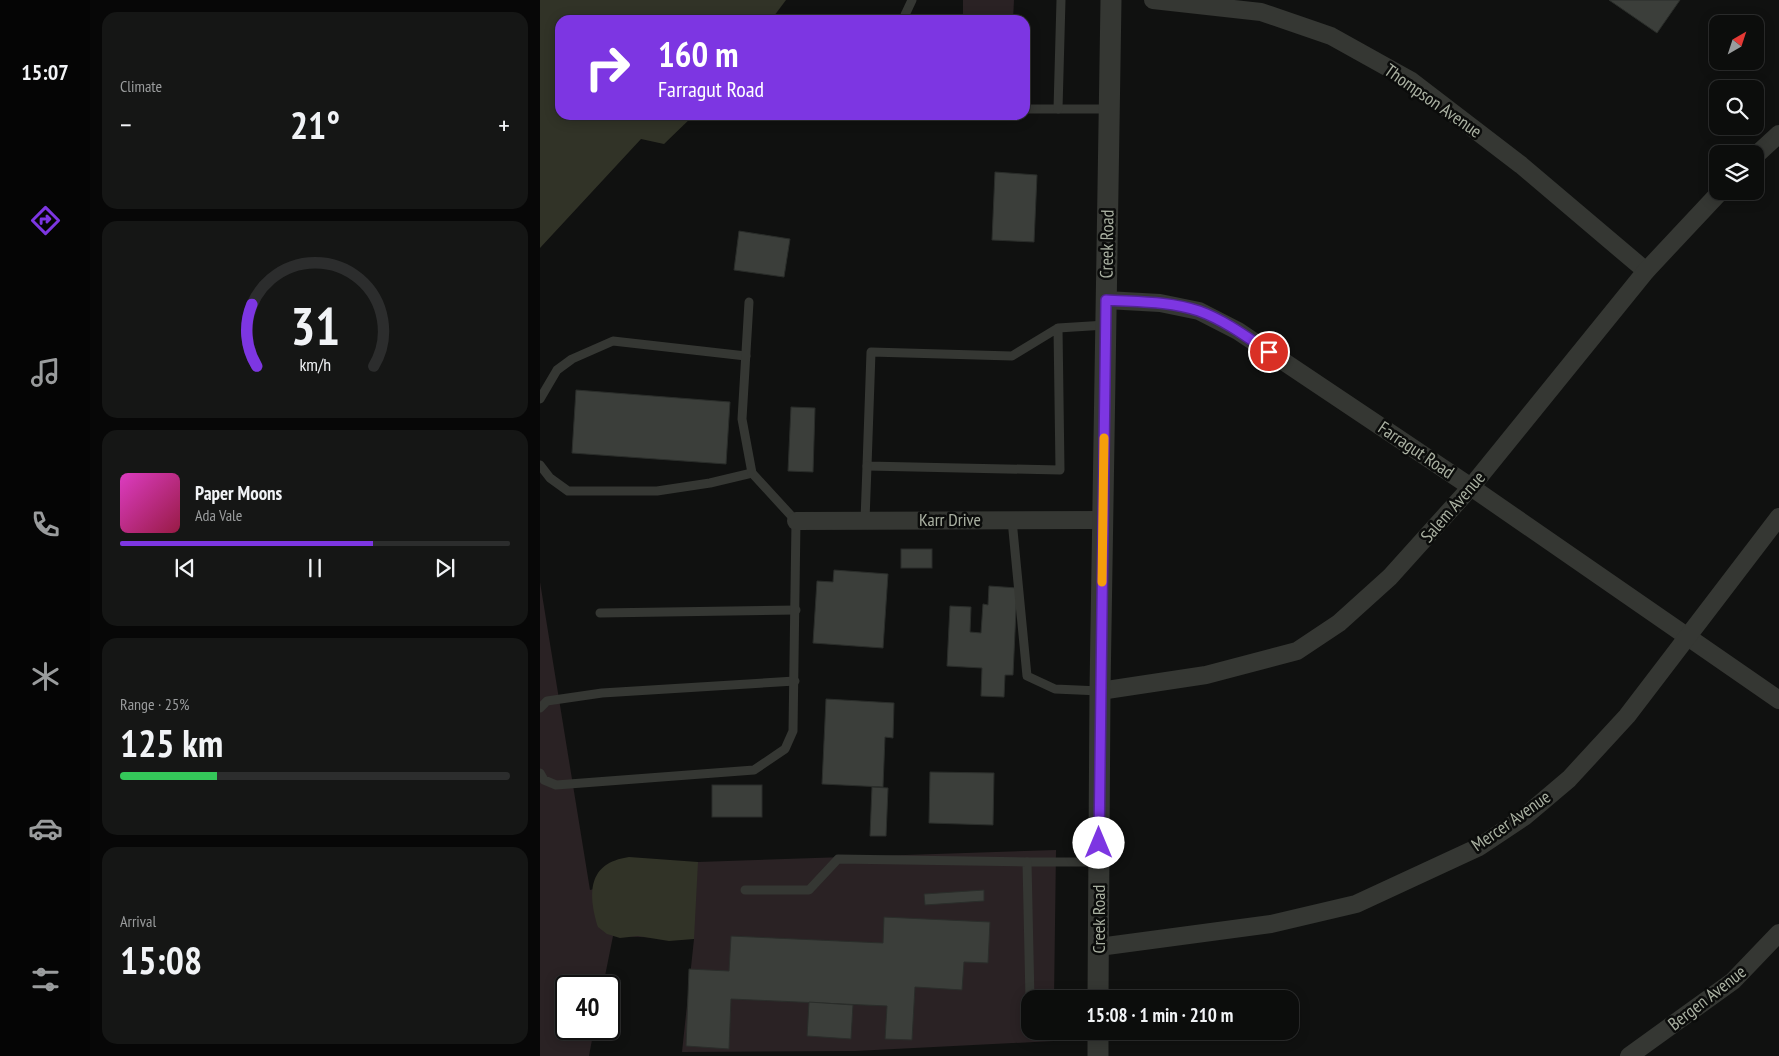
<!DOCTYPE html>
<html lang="en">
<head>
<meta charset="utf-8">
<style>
	body { margin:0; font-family:"PT Sans Narrow",sans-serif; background:#151615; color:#f1f3f6; height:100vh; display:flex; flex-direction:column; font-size:19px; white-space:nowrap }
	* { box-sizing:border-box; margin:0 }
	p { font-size:16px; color:#9a9c9d }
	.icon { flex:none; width:28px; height:28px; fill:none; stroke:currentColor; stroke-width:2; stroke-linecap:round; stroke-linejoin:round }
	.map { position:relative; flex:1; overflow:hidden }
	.sheet { display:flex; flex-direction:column; gap:12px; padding:12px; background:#070707; width:450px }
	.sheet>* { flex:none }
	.guide { position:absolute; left:15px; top:15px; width:475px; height:105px; border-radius:15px; box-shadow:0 2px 12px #0003,0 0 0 1px #2c2d2d; background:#7d36e2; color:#fff; overflow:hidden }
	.needle { width:32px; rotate:39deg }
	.fabs { position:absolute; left:1169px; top:15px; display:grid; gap:10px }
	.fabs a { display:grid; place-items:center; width:55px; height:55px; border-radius:10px; background:#0c0d0c; box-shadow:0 2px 12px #0003,0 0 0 1px #2c2d2d; font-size:25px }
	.speed { position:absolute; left:15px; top:975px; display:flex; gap:10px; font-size:25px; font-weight:700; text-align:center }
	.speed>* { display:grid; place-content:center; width:65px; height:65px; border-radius:50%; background:#0c0d0c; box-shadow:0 2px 12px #0003,0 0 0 1px #2c2d2d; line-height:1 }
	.speed .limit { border:2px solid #111; border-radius:8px; background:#fff; color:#111 }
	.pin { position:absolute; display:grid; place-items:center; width:42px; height:42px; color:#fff; margin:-21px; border:2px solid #fff; border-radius:50%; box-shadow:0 1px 5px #0007 }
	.me { position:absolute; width:55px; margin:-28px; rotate:0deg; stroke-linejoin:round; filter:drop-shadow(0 0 4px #0008) }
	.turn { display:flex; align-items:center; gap:18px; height:105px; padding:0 20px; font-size:22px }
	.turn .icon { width:65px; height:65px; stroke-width:2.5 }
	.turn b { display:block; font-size:35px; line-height:42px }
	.big { font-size:38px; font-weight:600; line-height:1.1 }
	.sheet .tile { flex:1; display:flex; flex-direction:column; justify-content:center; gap:8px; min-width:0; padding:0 18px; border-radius:15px; background:#151615 }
	.sheet .dial { align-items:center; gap:0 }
	.dial svg { height:130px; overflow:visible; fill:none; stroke:#2c2d2d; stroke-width:7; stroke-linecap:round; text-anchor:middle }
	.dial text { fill:#f1f3f6; stroke:none }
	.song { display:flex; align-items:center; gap:15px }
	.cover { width:60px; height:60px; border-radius:8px; background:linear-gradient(135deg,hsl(310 70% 55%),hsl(340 70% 35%)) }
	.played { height:5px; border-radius:2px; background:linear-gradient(90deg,#7d36e2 65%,#2c2d2d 65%) }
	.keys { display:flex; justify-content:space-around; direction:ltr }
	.heat { display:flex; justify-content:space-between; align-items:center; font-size:28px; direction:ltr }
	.charge { height:8px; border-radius:4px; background:linear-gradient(90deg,#34c759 25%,#2c2d2d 0) }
	.trip { position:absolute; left:481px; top:990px; width:278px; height:50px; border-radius:15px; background:#0c0d0c; box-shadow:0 2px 12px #0003,0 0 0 1px #2c2d2d; font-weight:600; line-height:50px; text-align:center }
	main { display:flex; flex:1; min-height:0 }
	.tabs { display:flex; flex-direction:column; width:90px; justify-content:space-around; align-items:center; background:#050505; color:#9a9c9d }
	.tabs .icon { width:35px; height:35px }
	.tabs .current { color:#7d36e2 }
	.tabs b { font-size:22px; color:#f1f3f6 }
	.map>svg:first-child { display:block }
	.green { fill:#2a2224 }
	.water { fill:#313327 }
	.building { fill:#3b3e3a; stroke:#2a2d2a }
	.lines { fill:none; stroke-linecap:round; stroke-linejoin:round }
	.service { stroke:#353733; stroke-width:9 }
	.minor { stroke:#353733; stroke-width:18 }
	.tertiary { stroke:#353733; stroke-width:21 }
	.route-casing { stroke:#512393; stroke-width:12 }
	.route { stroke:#7d36e2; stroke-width:9 }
	.slow { stroke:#f59e0b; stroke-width:9 }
	.labels { text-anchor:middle; stroke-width:5; stroke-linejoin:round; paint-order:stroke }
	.street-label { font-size:18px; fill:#aab1a2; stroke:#0b0c0b }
</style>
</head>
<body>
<main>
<nav class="tabs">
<b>15:07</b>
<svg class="icon current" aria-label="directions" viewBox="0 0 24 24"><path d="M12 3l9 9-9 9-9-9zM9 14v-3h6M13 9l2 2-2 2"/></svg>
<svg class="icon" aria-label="music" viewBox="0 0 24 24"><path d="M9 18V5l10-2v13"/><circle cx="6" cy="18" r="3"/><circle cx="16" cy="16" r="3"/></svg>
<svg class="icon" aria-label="phone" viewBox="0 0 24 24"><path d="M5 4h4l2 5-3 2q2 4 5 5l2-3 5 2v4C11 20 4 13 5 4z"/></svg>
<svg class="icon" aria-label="climate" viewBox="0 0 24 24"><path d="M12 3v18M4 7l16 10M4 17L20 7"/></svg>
<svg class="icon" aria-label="car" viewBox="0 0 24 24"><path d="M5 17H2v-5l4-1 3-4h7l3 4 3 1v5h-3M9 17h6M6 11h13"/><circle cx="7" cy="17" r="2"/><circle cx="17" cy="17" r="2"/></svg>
<svg class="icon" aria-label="filters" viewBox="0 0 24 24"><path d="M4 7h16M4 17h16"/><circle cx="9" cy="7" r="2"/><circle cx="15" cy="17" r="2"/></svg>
</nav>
<section class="sheet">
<div class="tile"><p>Climate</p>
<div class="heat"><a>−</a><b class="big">21°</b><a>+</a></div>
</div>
<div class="tile dial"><svg viewBox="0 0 100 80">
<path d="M14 69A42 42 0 1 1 86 69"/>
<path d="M14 69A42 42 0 0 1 11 31" stroke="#7d36e2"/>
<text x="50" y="56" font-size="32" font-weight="700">31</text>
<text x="50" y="72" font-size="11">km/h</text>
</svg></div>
<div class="tile">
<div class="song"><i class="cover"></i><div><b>Paper Moons</b><p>Ada Vale</p></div></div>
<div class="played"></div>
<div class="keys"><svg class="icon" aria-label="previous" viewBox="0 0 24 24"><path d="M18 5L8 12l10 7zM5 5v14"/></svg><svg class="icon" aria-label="pause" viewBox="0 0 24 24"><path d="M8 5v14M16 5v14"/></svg><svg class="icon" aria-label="next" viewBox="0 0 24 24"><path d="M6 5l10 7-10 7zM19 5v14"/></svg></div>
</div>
<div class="tile"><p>Range · 25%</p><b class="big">125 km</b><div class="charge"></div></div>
<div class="tile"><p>Arrival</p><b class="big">15:08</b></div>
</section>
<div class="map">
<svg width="1239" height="1056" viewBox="0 0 1239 1056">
	<rect width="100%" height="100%" fill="#101110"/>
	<g class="green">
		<path d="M423,0H474L473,20H423Z"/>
		<path d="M0,582L50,890L158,862L516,850L514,999H490V1031H514V1041L315,1051L142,1052L154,939L73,936L63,986H26V1029H54L49,1056H0Z"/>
	</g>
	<g class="water">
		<path d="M0,0H246L231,20H20V115H154L124,144L101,139L0,248Z"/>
		<path d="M89,857L158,862L154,939L129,941L98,936L80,938L67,934L58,927C48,894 47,863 89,857Z"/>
	</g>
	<g class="building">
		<path d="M1069,0H1140L1117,33Z"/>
		<path d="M455,172L497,175L494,242L452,240Z"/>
		<path d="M199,231L250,239L244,277L194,270Z"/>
		<path d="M36,390L190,402L186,464L32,453Z"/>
		<path d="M251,407L275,408L273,472L248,471Z"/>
		<rect x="361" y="549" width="31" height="19"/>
		<path d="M294,570L348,574L343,648L273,643L277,581L293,582Z"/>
		<path d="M449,586L477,588L473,675H465L464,697L441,696L442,668L407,666L410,606L431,607L430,632L441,633L443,604L448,605Z"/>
		<path d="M286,699L354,703L353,738L345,737L343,787L282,784Z"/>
		<path d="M390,772L454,773L453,825L389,823Z"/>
		<rect x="172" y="785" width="50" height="32"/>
		<path d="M332,787L348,788L346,836H330Z"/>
		<path d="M444,890V901L385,905L384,894Z"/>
		<path d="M344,917L450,922L448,963L424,962L422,990L375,987L372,1040L345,1039L347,1006L191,999L189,1049L146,1046L149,969L189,971L191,936L343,943Z"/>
		<path d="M269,1002L313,1005L311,1039L267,1036Z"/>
	</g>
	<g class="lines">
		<g class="service">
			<path d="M366,20L365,15L372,0"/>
			<path d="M485,109H569"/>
			<path d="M518,109L521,0"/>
			<path d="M518,328L472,356L331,352L327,466L520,470L518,328L566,325"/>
			<path d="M0,399L17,370L32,359L73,341L206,356"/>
			<path d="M0,465L10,478L28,491H117L170,483L212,473"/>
			<path d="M325,520L327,466"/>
			<path d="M472,520L487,676L515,689L560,691"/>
			<path d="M60,613L256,610"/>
			<path d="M0,708L7,701L62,693L255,681"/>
			<path d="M0,773L4,780L16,785L214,770L245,749L253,731L256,521L212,473L202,419L209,302"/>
			<path d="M487,862H559"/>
			<path d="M205,890H269L298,859L487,862L490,1000"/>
		</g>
		<g class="minor">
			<path d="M613,0L721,12L791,36L870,80L981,165L1106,271"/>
			<path d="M1215,156L1239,134"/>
			<path d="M566,300L620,303L659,311L698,331L931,487L1239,700"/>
			<path d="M256,521L563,520"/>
			<path d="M560,691L666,675L757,651L799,623L850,577L931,487L1106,271L1181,191"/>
			<path d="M559,947L731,924L816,904L939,847L984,817L1029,779L1087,716L1239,517"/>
			<path d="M1089,1056L1193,981L1239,933"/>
		</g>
		<g class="tertiary">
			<path d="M558,999L560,691L571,0"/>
			<path d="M558,1056V1031"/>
		</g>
	</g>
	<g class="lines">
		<defs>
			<path id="route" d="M559,843L566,300C597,302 629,301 659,311C684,320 707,337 729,352"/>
		</defs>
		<use href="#route" class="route-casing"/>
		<use href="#route" class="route"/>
		<path class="slow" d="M562,582L564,438"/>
	</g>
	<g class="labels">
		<g class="street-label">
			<text transform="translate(893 101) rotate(35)" y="6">Thompson Avenue</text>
			<text transform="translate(567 244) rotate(-89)" y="6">Creek Road</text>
			<text transform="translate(876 450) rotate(34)" y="6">Farragut Road</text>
			<text transform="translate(913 507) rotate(-49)" y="6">Salem Avenue</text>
			<text x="410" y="526">Karr Drive</text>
			<text transform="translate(971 821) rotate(-35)" y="6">Mercer Avenue</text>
			<text transform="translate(559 919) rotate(-90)" y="6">Creek Road</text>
			<text transform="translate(1167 998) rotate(-38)" y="6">Bergen Avenue</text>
		</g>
	</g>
</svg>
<div class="fabs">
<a><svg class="needle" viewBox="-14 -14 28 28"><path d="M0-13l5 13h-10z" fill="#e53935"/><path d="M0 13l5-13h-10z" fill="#9a9c9d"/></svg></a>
<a><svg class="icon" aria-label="search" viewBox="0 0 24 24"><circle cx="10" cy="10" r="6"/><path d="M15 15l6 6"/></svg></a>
<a><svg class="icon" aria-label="layers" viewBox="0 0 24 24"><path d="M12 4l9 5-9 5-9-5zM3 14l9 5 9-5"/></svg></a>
</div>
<div class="speed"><div class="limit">40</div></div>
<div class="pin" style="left:729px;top:352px;background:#d93025"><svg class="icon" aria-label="arrive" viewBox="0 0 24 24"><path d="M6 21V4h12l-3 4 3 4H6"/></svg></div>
<svg class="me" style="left:559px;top:843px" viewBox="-20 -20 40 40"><circle r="19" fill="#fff"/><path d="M0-13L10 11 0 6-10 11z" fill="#7d36e2"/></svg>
<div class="trip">15:08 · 1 min · 210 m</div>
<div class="guide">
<div class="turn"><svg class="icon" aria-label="right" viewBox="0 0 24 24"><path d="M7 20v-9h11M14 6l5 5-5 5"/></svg><div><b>160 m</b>Farragut Road</div></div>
</div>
</div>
</main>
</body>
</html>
